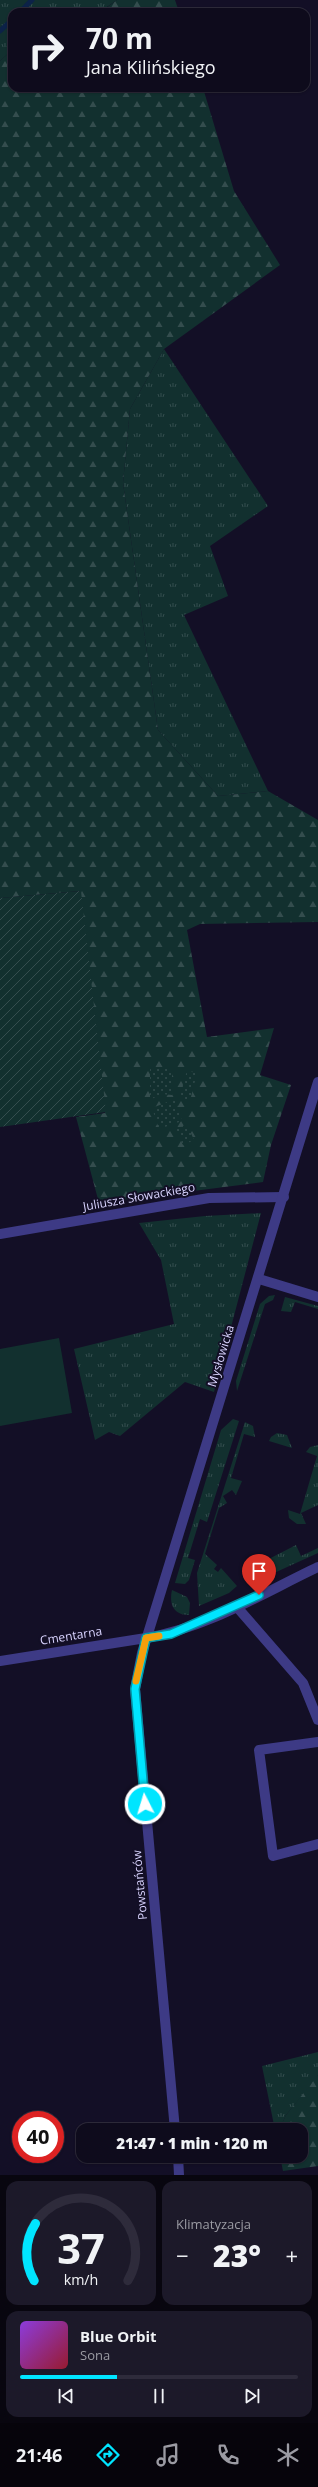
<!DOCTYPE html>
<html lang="pl">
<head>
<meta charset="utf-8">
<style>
	body { margin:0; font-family:"Open Sans",sans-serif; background:#1c1929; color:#f1f3f6; height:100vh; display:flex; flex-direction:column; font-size:15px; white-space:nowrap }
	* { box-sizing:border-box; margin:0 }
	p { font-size:13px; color:#9b9ba3 }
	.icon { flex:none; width:22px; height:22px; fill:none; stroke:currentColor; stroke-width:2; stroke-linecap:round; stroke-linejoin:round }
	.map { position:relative; height:2175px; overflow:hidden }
	.drawer { display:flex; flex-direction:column; gap:6px; padding:6px; background:#08060f; flex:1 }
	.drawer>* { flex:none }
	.guide { position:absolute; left:8px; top:8px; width:302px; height:84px; border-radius:12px; box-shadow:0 1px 3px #0004,0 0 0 1px #2e2b3b; background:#0e0b1c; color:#f1f3f6; overflow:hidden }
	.speed { position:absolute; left:12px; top:2111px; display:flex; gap:8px; font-size:20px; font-weight:700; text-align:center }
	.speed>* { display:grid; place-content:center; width:52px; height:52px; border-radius:50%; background:#0e0b1c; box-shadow:0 1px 3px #0004,0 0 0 1px #2e2b3b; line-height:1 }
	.speed .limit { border:6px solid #d22; background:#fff; color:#111 }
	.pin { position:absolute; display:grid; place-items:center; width:34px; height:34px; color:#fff; margin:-41px -17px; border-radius:50% 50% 50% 0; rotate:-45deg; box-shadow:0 0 4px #0007 }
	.pin .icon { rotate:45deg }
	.me { position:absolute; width:44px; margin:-22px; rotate:355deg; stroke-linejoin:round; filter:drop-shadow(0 0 3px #0008) }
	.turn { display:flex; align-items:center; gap:14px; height:84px; padding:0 12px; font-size:18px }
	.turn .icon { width:52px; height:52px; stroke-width:2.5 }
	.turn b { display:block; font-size:28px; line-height:34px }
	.big { font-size:30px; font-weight:800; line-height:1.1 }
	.drawer .widget { flex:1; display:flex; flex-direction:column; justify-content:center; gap:6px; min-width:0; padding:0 14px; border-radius:12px; background:#1c1929 }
	.drawer .dial { align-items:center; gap:0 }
	.dial svg { height:104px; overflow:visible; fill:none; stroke:#2e2b3b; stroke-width:7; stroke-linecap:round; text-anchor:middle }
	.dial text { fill:#f1f3f6; stroke:none }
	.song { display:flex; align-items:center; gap:12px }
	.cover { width:48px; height:48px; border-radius:6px; background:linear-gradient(135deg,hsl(270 70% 55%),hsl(350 70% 35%)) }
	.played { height:4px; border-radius:2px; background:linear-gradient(90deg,#00e5ff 35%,#2e2b3b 35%) }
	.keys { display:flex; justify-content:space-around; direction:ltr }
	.heat { display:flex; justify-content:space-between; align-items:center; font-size:22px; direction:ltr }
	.drawer .tiles { flex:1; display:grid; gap:6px; grid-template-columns:1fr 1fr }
	.widget:last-child { grid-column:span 2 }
	.trip { position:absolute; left:76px; top:2123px; width:232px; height:40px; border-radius:12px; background:#0e0b1c; box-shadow:0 1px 3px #0004,0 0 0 1px #2e2b3b; font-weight:800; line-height:40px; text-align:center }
	.menu { display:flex; height:64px; justify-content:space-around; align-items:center; background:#06040b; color:#9b9ba3 }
	.menu .icon { width:28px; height:28px }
	.menu .selected { color:#00e5ff }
	.menu b { font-size:18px; color:#f1f3f6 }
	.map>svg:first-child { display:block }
	.grass { fill:url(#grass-tufts) }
	.forest { fill:url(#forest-firs) }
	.park { fill:url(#park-dots) }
	.garden { fill:url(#garden-furrows) }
	.pitch { fill:#12302f }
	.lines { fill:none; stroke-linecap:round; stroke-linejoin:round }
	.stream { stroke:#0c2248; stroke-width:5 }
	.minor { stroke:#3d3a85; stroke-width:10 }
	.tertiary { stroke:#3d3a85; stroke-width:10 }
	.route-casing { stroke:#0095a6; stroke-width:10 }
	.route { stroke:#00e5ff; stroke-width:7 }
	.slow { stroke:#f59e0b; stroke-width:7 }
	.labels { text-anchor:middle; stroke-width:4; stroke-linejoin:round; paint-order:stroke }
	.street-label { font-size:12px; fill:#d9d4ff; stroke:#130f26 }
</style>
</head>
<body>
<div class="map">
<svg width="318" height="2175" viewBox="0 0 318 2175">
	<defs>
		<pattern id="grass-tufts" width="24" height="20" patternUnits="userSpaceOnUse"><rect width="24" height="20" fill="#12302f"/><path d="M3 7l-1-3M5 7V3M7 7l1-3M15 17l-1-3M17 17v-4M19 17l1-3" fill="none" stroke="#344d4e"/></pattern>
		<pattern id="forest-firs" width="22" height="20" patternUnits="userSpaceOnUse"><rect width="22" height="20" fill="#12302f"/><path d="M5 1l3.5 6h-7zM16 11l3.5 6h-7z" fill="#344d4e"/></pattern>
		<pattern id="park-dots" width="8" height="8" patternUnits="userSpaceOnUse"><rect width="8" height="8" fill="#12302f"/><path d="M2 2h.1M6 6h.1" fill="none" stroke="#344d4e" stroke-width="1.8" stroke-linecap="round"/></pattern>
		<pattern id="garden-furrows" width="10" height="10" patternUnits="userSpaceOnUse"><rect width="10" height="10" fill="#12302f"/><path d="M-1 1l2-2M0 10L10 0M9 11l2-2" fill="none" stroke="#344d4e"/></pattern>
	</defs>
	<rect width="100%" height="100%" fill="#130f26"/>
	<g class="grass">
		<path d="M0,0H117L101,11L12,12V50L0,61Z"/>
		<path d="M164,349L268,506L210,546L228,596L184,615L268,791L218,796L158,730L123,483L130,409Z"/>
		<path d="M261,1213L214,1392L185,1382L120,1436L109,1432L95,1440L74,1349L174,1324L161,1260L139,1223L205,1216Z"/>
		<path d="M275,1295L273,1300L265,1304L237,1391L236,1381L260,1304L269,1296Z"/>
		<path d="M285,1297L318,1306V1309L295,1302L291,1312L281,1311Z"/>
		<path d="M233,1419L239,1421L207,1522L200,1519L188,1558L195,1560L189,1580L185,1584L175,1583L221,1430Z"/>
		<path d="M245,1422L253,1426L255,1437L244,1434L231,1478L242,1481L236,1495L232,1490L223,1496L227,1503L219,1508L205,1554L217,1565L214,1569L218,1572L221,1568L237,1586L229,1593L199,1606L197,1573Z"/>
		<path d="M277,1433L287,1435L292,1448L269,1441L271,1437Z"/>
		<path d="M318,1445V1505L301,1513L306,1524H297L289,1518L288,1510L300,1514L317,1456L306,1452L310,1447Z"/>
		<path d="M296,1545L301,1556L318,1548V1553L274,1573L266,1574L262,1572L261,1563Z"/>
		<path d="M172,1590L187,1597L190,1603L189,1615C173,1615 169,1604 172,1590Z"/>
		<path d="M318,2052V2075L315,2080L286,2115L279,2130H275L262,2066Z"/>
	</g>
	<g class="forest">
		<path d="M117,0H175L179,12H96L102,11Z"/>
		<path d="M12,50V88H203L234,191L280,265L164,349L130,409L123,483L158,730L218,796L268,791L318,820V922L200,924L187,930L207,1037L274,1028L260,1075L291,1085L271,1145L263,1182L99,1203L76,1117L105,1113L80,891L0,898V61Z"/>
		<path d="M318,2075V2166L283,2171L280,2156H301V2130H279L286,2115Z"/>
	</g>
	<g class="park">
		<path d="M172,1068V1095L161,1094L150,1100V1069Z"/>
		<path d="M187,1071L197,1073L190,1101L179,1097Z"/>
		<path d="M175,1099L182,1121L159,1129L152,1108Z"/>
		<path d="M187,1124L194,1140L183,1145L176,1129Z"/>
	</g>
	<path class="garden" d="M81,891L106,1112L0,1127V898Z"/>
	<path class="pitch" d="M59,1338L72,1413L0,1426V1349Z"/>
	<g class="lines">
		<g class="stream">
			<path d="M20,12L32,0"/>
			<path d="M0,31L12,20"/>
		</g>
		<g class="minor">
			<path d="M0,1234L209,1198L284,1197"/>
			<path d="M259,1279L318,1297"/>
			<path d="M236,1606L303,1683L318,1720"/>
			<path d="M146,1638C207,1628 263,1593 318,1567"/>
			<path d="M318,1742L259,1750L273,1856L318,1844"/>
		</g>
		<g class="tertiary">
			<path d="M0,1661L146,1638"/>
			<path d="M175,2130L135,1689L142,1653L318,1082"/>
			<path d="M178,2156L179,2175"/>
		</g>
	</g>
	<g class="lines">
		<defs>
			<path id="route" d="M145,1804L135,1689L146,1638L171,1634L259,1595"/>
		</defs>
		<use href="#route" class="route-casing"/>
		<use href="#route" class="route"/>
		<path class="slow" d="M136,1681L146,1638L159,1636"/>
	</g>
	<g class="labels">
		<g class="street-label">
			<text transform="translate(139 1197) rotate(-10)" y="4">Juliusza Słowackiego</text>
			<text transform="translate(221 1356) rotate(-73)" y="4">Mysłowicka</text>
			<text transform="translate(71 1636) rotate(-9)" y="4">Cmentarna</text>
			<text transform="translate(140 1885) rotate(-95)" y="4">Powstańców</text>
		</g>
	</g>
</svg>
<div class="speed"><div class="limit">40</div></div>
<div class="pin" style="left:259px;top:1595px;background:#d93025"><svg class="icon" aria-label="arrive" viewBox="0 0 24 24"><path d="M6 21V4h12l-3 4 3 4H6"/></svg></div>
<svg class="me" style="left:145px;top:1804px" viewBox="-20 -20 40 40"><circle r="17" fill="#00e5ff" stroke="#fff" stroke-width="3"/><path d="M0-11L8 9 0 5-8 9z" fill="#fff"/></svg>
<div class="trip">21:47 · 1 min · 120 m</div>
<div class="guide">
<div class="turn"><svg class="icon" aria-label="right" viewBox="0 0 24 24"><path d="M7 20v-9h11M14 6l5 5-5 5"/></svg><div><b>70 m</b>Jana Kilińskiego</div></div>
</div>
</div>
<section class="drawer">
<div class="tiles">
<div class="widget dial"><svg viewBox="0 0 100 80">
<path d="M14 69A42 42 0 1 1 86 69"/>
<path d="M14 69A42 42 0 0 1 15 25" stroke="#00e5ff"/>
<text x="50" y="56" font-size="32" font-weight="700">37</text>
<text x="50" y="72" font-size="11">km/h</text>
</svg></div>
<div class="widget"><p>Klimatyzacja</p>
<div class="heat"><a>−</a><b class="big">23°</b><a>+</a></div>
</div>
<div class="widget">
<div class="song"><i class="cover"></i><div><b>Blue Orbit</b><p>Sona</p></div></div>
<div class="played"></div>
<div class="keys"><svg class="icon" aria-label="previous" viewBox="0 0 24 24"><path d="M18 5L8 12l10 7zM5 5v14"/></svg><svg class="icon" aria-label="pause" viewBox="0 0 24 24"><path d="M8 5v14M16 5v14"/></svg><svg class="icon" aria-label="next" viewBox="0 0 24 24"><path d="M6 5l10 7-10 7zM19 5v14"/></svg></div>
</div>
</div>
</section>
<nav class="menu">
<b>21:46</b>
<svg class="icon selected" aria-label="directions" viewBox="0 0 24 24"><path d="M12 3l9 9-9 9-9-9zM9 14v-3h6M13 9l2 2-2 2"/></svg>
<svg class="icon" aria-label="music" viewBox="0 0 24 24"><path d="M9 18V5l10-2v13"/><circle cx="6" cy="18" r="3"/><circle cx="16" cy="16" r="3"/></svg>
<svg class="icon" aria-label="phone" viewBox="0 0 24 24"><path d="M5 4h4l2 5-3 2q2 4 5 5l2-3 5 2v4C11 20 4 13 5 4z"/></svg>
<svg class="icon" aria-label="climate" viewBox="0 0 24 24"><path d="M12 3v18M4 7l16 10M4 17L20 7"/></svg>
</nav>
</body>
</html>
